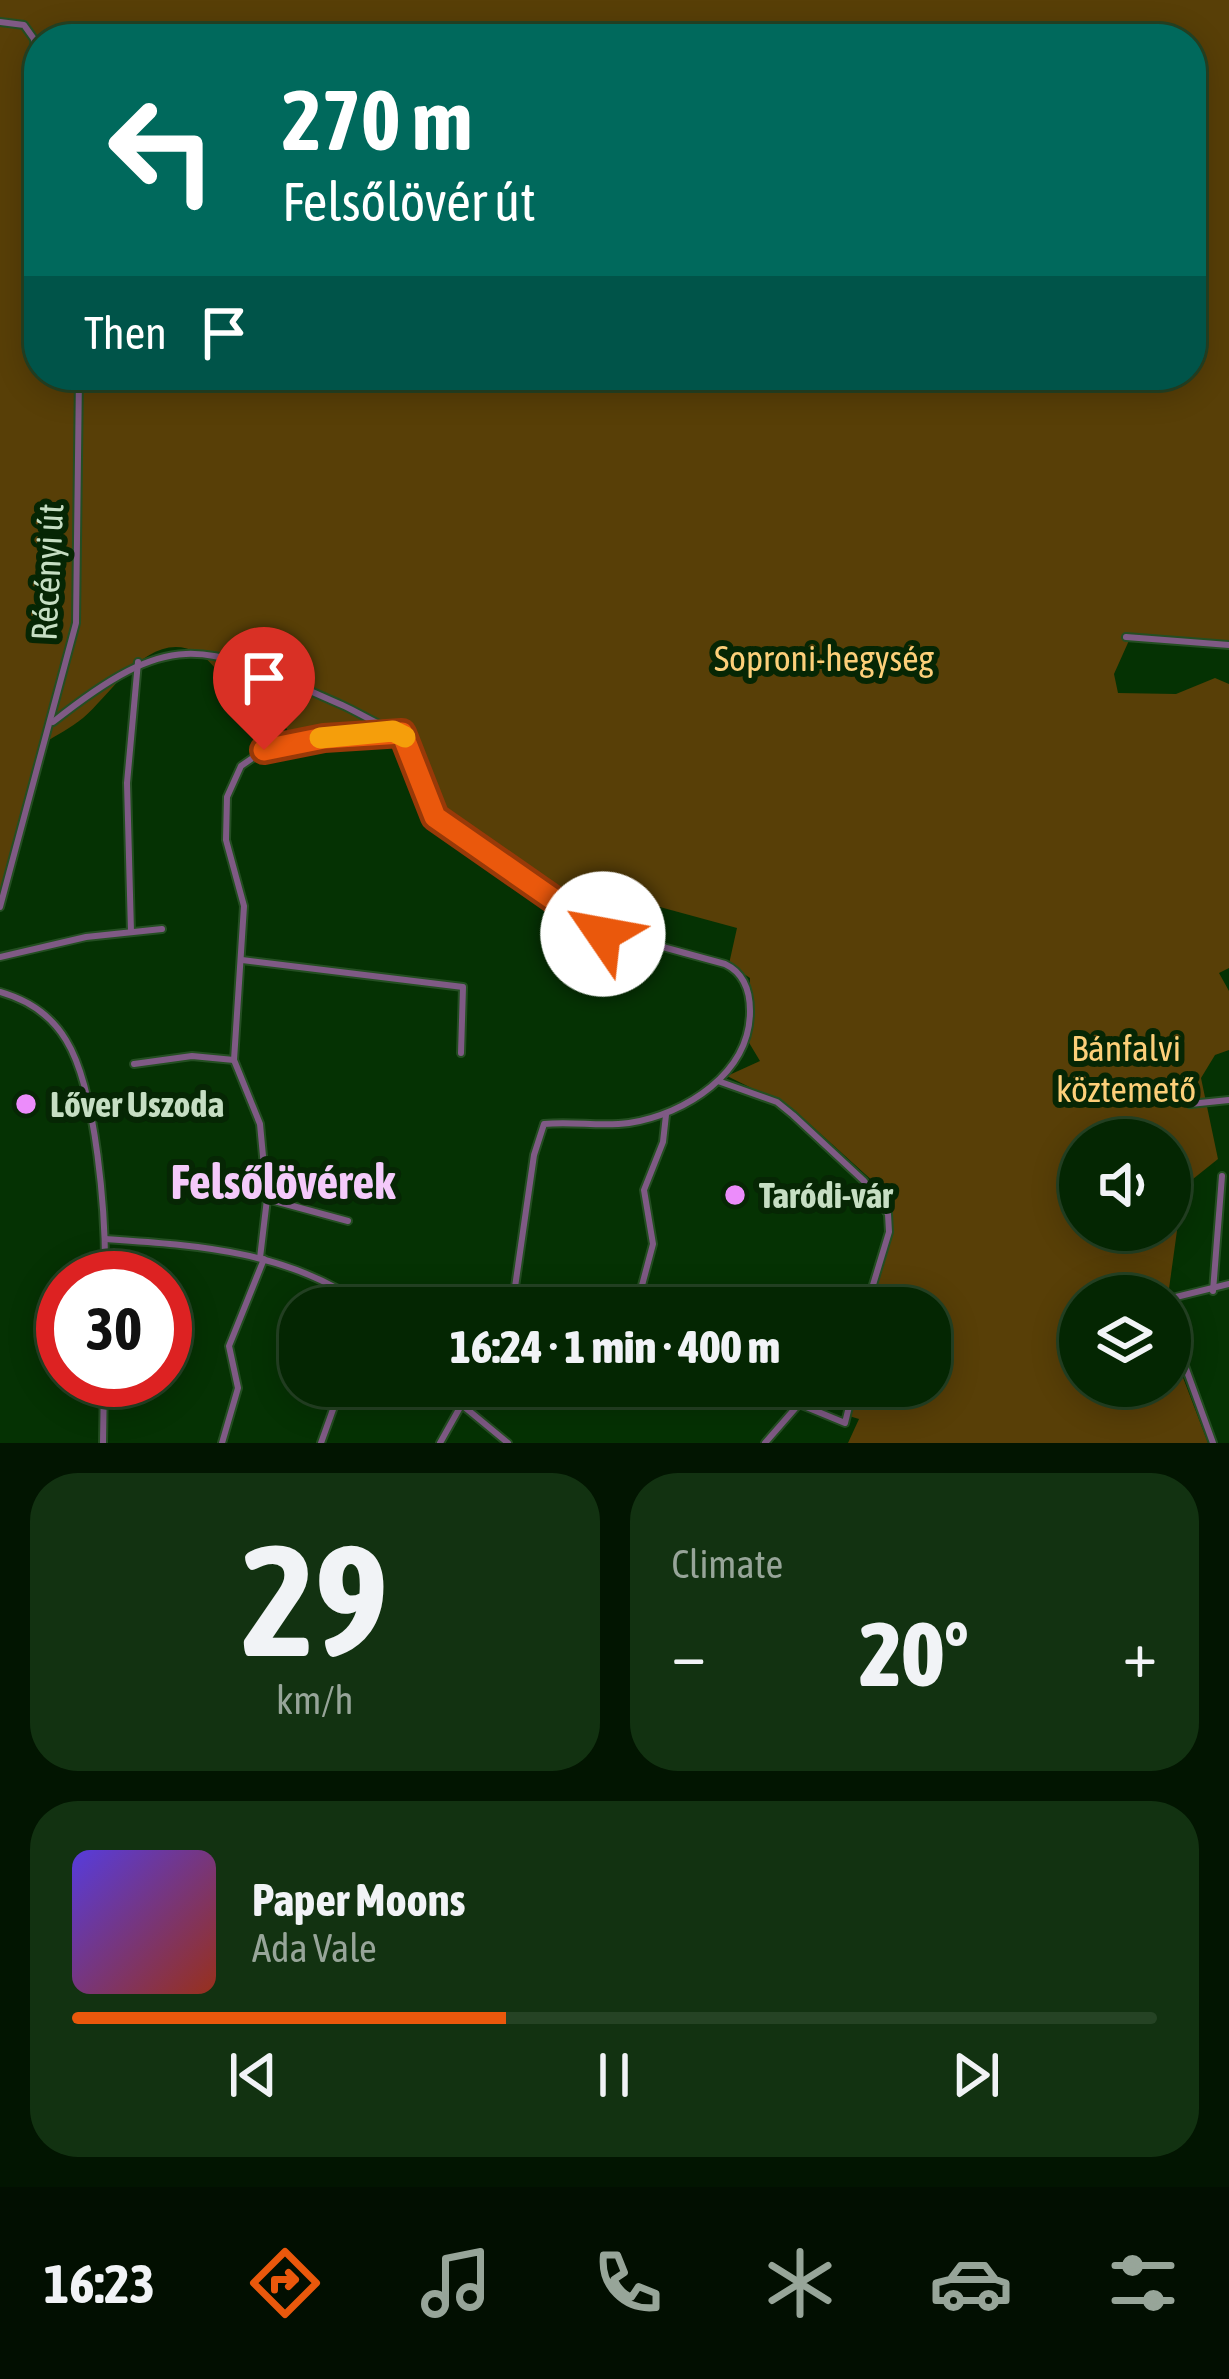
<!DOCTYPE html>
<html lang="en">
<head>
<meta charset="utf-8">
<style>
	body { margin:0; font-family:"Asap Condensed",sans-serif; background:#123211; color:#f1f3f6; height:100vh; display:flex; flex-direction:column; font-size:45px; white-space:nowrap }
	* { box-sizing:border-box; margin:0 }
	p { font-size:39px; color:#97a599 }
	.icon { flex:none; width:66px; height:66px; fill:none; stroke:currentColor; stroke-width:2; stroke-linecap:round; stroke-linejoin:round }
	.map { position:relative; height:1443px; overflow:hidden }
	.drawer { display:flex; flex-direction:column; gap:30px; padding:30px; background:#021501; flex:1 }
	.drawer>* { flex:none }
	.banner { position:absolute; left:24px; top:24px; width:1182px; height:366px; border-radius:48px; box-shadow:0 6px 30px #0003,0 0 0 3px #254324; background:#00695c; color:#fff; overflow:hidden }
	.controls { position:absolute; left:1059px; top:1119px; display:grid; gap:24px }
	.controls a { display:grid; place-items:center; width:132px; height:132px; border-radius:50%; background:#042602; box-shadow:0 6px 30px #0003,0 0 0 3px #254324; font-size:60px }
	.speed { position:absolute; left:36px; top:1251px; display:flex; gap:24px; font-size:60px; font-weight:700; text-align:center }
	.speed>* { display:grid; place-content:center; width:156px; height:156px; border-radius:50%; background:#042602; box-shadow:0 6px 30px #0003,0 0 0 3px #254324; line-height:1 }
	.speed .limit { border:18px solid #d22; background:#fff; color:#111 }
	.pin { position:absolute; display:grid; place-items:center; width:102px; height:102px; color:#fff; margin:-123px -51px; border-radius:50% 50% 50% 0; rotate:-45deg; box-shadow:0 0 12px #0007 }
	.pin .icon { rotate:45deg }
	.me { position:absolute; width:132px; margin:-66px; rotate:303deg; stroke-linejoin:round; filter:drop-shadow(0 0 9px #0008) }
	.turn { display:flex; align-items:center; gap:42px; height:252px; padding:0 60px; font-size:54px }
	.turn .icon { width:156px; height:156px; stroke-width:2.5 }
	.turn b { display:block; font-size:84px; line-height:102px }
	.then { display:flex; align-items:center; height:114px; padding:0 60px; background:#0003; gap:24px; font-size:45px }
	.big { font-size:90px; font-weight:800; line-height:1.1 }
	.drawer .card { flex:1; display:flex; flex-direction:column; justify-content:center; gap:18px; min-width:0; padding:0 42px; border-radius:48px; background:#123211 }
	.drawer .dial { align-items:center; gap:0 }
	.dial b { font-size:156px; line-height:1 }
	.song { display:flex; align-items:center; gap:36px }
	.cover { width:144px; height:144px; border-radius:18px; background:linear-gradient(135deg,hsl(250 70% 55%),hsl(10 70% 35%)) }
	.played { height:12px; border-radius:6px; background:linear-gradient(90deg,#ea580c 40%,#254324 40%) }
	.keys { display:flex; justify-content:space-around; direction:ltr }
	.heat { display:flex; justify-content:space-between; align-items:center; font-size:66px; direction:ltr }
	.drawer .tiles { flex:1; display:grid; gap:30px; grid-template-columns:1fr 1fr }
	.card:last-child { grid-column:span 2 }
	.trip { position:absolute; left:279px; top:1287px; width:672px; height:120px; border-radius:48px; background:#042602; box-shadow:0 6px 30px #0003,0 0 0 3px #254324; font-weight:800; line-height:120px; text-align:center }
	.tab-bar { display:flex; height:192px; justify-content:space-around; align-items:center; background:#020f01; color:#97a599 }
	.tab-bar .icon { width:84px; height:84px }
	.tab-bar .on { color:#ea580c }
	.tab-bar b { font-size:54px; color:#f1f3f6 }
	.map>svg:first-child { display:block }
	.green { fill:#583f07; fill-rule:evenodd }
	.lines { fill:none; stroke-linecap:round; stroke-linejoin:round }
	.street-casing { stroke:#244e22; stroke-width:10 }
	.street { stroke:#7f5a85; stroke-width:6 }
	.route-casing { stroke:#983908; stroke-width:30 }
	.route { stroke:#ea580c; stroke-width:21 }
	.slow { stroke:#f59e0b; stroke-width:21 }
	.poi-dot { fill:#ec8cfb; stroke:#062604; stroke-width:4.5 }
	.labels { text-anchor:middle; stroke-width:12; stroke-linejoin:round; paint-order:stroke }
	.street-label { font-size:36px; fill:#c6dec3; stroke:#062604 }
	.park-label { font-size:36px; fill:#fdcf79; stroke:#062604 }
	.poi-label { font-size:36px; font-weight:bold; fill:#c6dec3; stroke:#062604; text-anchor:start }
	.district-label { font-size:48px; font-weight:bold; fill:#f4cafa; stroke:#062604 }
</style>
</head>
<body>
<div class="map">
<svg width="1229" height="1443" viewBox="0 0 1229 1443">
	<rect width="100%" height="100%" fill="#053203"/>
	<path class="green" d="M0,0H1229V642L1131,636L1114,674L1118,693L1176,694L1215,678L1229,684V968L1219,973L1229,991V1050L1215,1055L1201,1078L1218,1159L1183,1187L1168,1296H1080V1386H1170V1316L1174,1354L1208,1443H848L859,1419L849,1416L853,1386H930V1308H865L889,1231L886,1193L792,1108L727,1076L760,1061L748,1041L750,978L729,964L737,928L601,891L589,922L440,822L401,733L371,729L291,737L270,698L239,705C228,688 216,663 198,653C150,627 113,693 83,718C71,728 56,735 43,744L0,894ZM39,39H1191V375H39ZM1080,1140H1170V1230H1080Z"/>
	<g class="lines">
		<defs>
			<g id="street">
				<path d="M0,22L24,25L34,39L39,109"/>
				<path d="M1126,637L1229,645"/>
				<path d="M53,722C178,623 205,645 342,705C362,714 382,728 402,733L435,817L586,926L725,964C744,973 750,991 750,1011C750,1073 686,1114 629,1123C601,1127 573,1121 544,1124L534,1155L512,1308"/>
				<path d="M0,907L76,623L79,375"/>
				<path d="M131,932L127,783L138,662"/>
				<path d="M0,957L86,937L162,929"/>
				<path d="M242,960L463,987L461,1053"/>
				<path d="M0,992C28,1000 51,1015 66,1040C97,1090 106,1218 105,1278"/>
				<path d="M134,1064L192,1056L234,1060"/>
				<path d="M718,1081L777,1102L793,1115L864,1181L888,1214L889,1232L866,1308"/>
				<path d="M1190,1104L1229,1100"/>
				<path d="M267,1199L348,1221"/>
				<path d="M106,1239C195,1245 292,1251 367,1308"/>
				<path d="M260,1258L267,1199L260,1124L234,1060L244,906L226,840L227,797L241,766L264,750L393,731"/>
				<path d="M1213,1291L1222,1176"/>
				<path d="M636,1308L653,1244L644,1190L663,1142L666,1115"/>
				<path d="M439,1386L508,1443"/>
				<path d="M687,1386L689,1391"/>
				<path d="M103,1443L104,1380"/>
				<path d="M222,1443L238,1388L229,1346L264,1259"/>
				<path d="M321,1443L336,1401"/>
				<path d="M440,1443L472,1386"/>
				<path d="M765,1443L799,1404L845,1423L854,1386"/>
				<path d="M1213,1443L1181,1355L1172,1298L1229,1284"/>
			</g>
		</defs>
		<use href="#street" class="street-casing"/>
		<use href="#street" class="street"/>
	</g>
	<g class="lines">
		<defs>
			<path id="route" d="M264,750L324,738L402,733L435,817L603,934"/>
		</defs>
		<use href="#route" class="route-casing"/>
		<use href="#route" class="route"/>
		<path class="slow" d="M320,738L393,731L405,737"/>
	</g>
	<g class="poi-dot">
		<circle cx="26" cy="1104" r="12"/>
		<circle cx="735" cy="1195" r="12"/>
	</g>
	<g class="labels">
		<g class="street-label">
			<text transform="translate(47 572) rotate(-87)" y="13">Récényi út</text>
		</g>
		<g class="park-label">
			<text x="824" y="671">Soproni-hegység</text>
			<text x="1126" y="1061">Bánfalvi<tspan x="1126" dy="41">köztemető</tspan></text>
		</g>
		<g class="poi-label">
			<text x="50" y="1117">Lőver Uszoda</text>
			<text x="759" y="1208">Taródi-vár</text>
		</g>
		<g class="district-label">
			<text x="283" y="1199">Felsőlövérek</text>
		</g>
	</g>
</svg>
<div class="controls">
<a><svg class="icon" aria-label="sound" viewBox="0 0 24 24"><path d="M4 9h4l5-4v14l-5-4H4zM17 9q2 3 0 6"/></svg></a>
<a><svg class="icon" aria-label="layers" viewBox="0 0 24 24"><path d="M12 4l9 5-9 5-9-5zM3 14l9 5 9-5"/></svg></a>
</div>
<div class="speed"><div class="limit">30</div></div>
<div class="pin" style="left:264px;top:750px;background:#d93025"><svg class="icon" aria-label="arrive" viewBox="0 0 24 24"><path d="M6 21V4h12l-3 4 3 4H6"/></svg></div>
<svg class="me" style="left:603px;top:934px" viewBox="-20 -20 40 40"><circle r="19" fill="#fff"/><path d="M0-13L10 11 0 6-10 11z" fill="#ea580c"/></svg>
<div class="trip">16:24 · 1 min · 400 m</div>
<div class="banner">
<div class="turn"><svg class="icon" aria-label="left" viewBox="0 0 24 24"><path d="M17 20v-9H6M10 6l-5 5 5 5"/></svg><div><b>270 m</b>Felsőlövér út</div></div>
<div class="then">Then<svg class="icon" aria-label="arrive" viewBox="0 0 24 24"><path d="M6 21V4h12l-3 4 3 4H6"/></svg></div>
</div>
</div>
<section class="drawer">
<div class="tiles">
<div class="card dial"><b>29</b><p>km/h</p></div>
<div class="card"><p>Climate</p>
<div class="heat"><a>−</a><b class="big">20°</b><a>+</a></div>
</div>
<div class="card">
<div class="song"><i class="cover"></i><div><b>Paper Moons</b><p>Ada Vale</p></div></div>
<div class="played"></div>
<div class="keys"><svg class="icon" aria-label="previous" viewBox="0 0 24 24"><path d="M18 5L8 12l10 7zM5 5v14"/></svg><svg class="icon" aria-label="pause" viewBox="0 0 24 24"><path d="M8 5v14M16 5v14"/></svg><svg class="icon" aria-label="next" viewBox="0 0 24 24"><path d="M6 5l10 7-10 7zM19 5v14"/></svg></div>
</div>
</div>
</section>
<nav class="tab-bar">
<b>16:23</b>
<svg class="icon on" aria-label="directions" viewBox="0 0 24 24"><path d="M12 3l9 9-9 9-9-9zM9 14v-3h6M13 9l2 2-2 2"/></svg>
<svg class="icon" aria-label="music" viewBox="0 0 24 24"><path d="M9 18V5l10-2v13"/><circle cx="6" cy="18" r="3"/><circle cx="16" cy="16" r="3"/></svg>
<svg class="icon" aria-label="phone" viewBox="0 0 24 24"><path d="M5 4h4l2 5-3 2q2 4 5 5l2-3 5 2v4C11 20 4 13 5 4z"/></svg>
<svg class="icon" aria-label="climate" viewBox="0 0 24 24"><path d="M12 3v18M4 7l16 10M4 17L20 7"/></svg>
<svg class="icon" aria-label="car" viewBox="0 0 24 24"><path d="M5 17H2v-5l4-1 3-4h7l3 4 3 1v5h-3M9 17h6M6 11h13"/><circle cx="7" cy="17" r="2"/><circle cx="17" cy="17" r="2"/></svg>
<svg class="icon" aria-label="filters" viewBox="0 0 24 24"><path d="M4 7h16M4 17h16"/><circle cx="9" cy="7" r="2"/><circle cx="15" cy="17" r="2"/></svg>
</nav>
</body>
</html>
